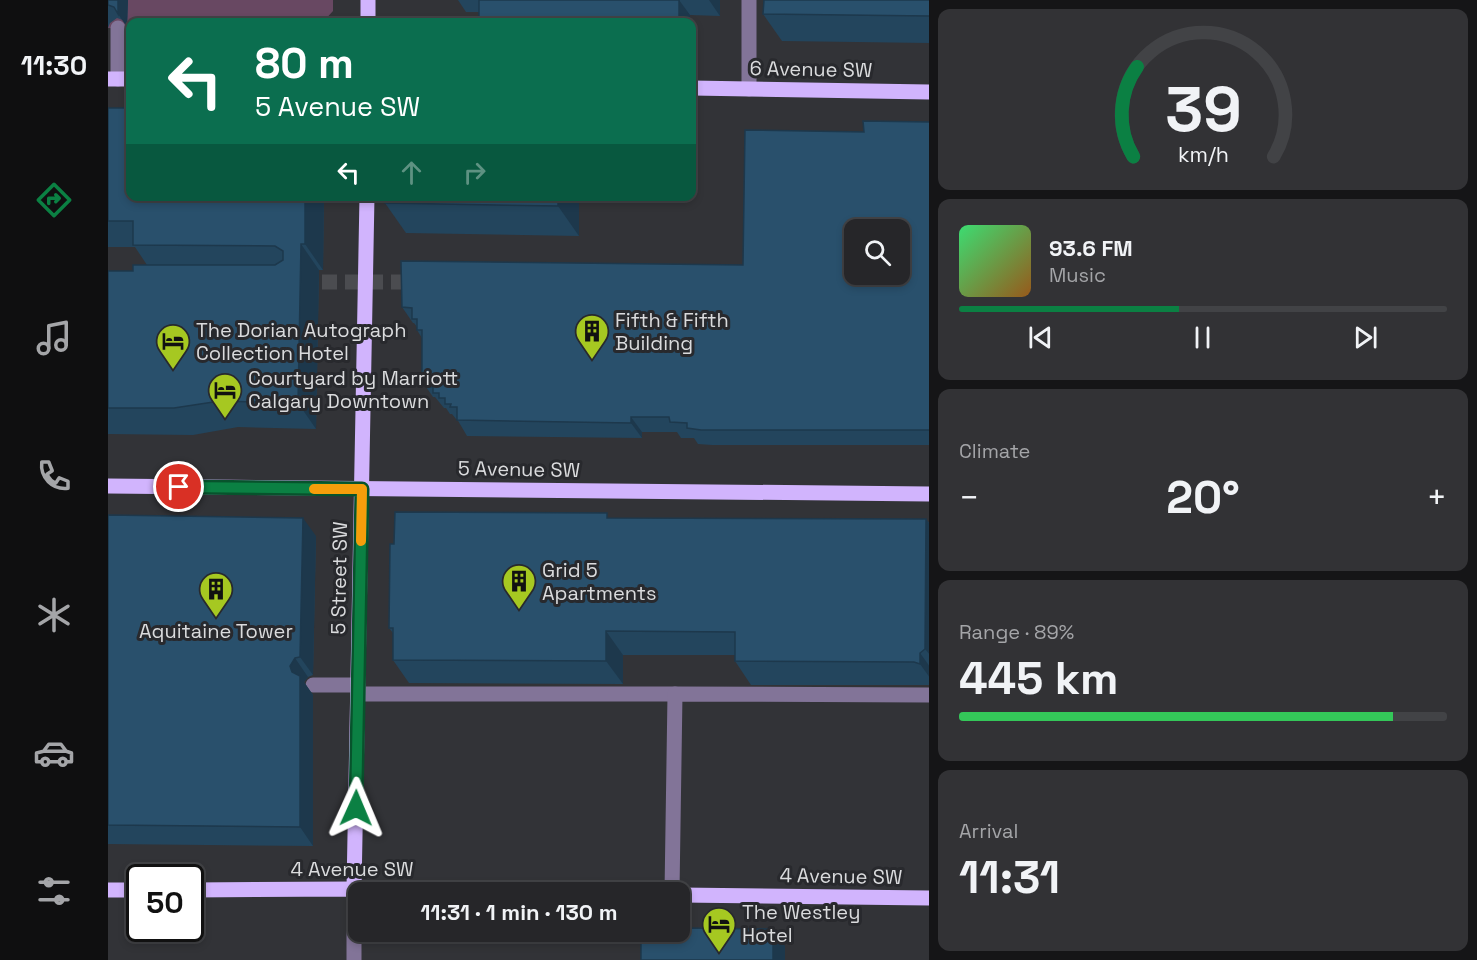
<!DOCTYPE html>
<html lang="en">
<head>
<meta charset="utf-8">
<style>
	body { margin:0; font-family:"Space Grotesk",sans-serif; background:#323235; color:#f1f3f6; height:100vh; display:flex; flex-direction:column; font-size:22px; white-space:nowrap }
	* { box-sizing:border-box; margin:0 }
	p { font-size:20px; color:#a4a5a8 }
	.icon { flex:none; width:33px; height:33px; fill:none; stroke:currentColor; stroke-width:2; stroke-linecap:round; stroke-linejoin:round }
	.map { position:relative; flex:1; overflow:hidden }
	.sheet { display:flex; flex-direction:column; gap:9px; padding:9px; background:#151517; width:548px }
	.sheet>* { flex:none }
	.hud { position:absolute; left:18px; top:18px; width:570px; height:183px; border-radius:12px; box-shadow:0 3px 9px #0003,0 0 0 2px #424346; background:#0b6e4f; color:#fff; overflow:hidden }
	.tools { position:absolute; left:736px; top:219px; display:grid; gap:12px }
	.tools a { display:grid; place-items:center; width:66px; height:66px; border-radius:12px; background:#262629; box-shadow:0 3px 9px #0003,0 0 0 2px #424346; font-size:30px }
	.speed { position:absolute; left:18px; top:864px; display:flex; gap:12px; font-size:30px; font-weight:700; text-align:center }
	.speed>* { display:grid; place-content:center; width:78px; height:78px; border-radius:50%; background:#262629; box-shadow:0 3px 9px #0003,0 0 0 2px #424346; line-height:1 }
	.speed .limit { border:3px solid #111; border-radius:9px; background:#fff; color:#111 }
	.pin { position:absolute; display:grid; place-items:center; width:51px; height:51px; color:#fff; margin:-26px; border:3px solid #fff; border-radius:50%; box-shadow:0 2px 6px #0007 }
	.me { position:absolute; width:66px; margin:-33px; rotate:1deg; stroke-linejoin:round; filter:drop-shadow(0 0 4px #0008) }
	.turn { display:flex; align-items:center; gap:21px; height:126px; padding:0 30px; font-size:27px }
	.turn .icon { width:78px; height:78px; stroke-width:2.5 }
	.turn b { display:block; font-size:42px; line-height:51px }
	.lanes { display:flex; align-items:center; height:57px; padding:0 30px; background:#0003; justify-content:center; gap:30px; direction:ltr }
	.lanes .off { opacity:.35 }
	.big { font-size:45px; font-weight:600; line-height:1.1 }
	.sheet .widget { flex:1; display:flex; flex-direction:column; justify-content:center; gap:9px; min-width:0; padding:0 21px; border-radius:12px; background:#323235 }
	.sheet .dial { align-items:center; gap:0 }
	.dial svg { height:156px; overflow:visible; fill:none; stroke:#424346; stroke-width:7; stroke-linecap:round; text-anchor:middle }
	.dial text { fill:#f1f3f6; stroke:none }
	.song { display:flex; align-items:center; gap:18px }
	.cover { width:72px; height:72px; border-radius:9px; background:linear-gradient(135deg,hsl(140 70% 55%),hsl(30 70% 35%)) }
	.played { height:6px; border-radius:3px; background:linear-gradient(90deg,#0b8043 45%,#424346 45%) }
	.keys { display:flex; justify-content:space-around; direction:ltr }
	.heat { display:flex; justify-content:space-between; align-items:center; font-size:33px; direction:ltr }
	.charge { height:9px; border-radius:4px; background:linear-gradient(90deg,#34c759 89%,#424346 0) }
	.trip { position:absolute; left:240px; top:882px; width:342px; height:60px; border-radius:12px; background:#262629; box-shadow:0 3px 9px #0003,0 0 0 2px #424346; font-weight:600; line-height:60px; text-align:center }
	main { display:flex; flex:1; min-height:0 }
	.tabs { display:flex; flex-direction:column; width:108px; justify-content:space-around; align-items:center; background:#0f0f10; color:#a4a5a8 }
	.tabs .icon { width:42px; height:42px }
	.tabs .active { color:#0b8043 }
	.tabs b { font-size:27px; color:#f1f3f6 }
	.map>svg:first-child { display:block }
	.green { fill:#684862 }
	.lines { fill:none; stroke-linecap:round; stroke-linejoin:round }
	.minor-tunnel { stroke:#4b4c50; stroke-width:15; stroke-dasharray:15 8; stroke-linecap:butt }
	.minor { stroke:#827498; stroke-width:15 }
	.major { stroke:#d1b4fd; stroke-width:15 }
	.wall { fill:#23455d }
	.shaded-wall { fill:#1d384c }
	.building { fill:#29506c; stroke:#1d384c; stroke-width:1.5; fill-rule:evenodd }
	.route-casing { stroke:#07532c; stroke-width:15 }
	.route { stroke:#0b8043; stroke-width:10 }
	.slow { stroke:#f59e0b; stroke-width:10 }
	.labels { text-anchor:middle; stroke-width:6; stroke-linejoin:round; paint-order:stroke }
	.street-label { font-size:20px; fill:#dadbdd; stroke:#28292d }
	.poi-label { font-size:20px; fill:#dadbdd; stroke:#28292d; text-anchor:start }
</style>
</head>
<body>
<main>
<nav class="tabs">
<b>11:30</b>
<svg class="icon active" aria-label="directions" viewBox="0 0 24 24"><path d="M12 3l9 9-9 9-9-9zM9 14v-3h6M13 9l2 2-2 2"/></svg>
<svg class="icon" aria-label="music" viewBox="0 0 24 24"><path d="M9 18V5l10-2v13"/><circle cx="6" cy="18" r="3"/><circle cx="16" cy="16" r="3"/></svg>
<svg class="icon" aria-label="phone" viewBox="0 0 24 24"><path d="M5 4h4l2 5-3 2q2 4 5 5l2-3 5 2v4C11 20 4 13 5 4z"/></svg>
<svg class="icon" aria-label="climate" viewBox="0 0 24 24"><path d="M12 3v18M4 7l16 10M4 17L20 7"/></svg>
<svg class="icon" aria-label="car" viewBox="0 0 24 24"><path d="M5 17H2v-5l4-1 3-4h7l3 4 3 1v5h-3M9 17h6M6 11h13"/><circle cx="7" cy="17" r="2"/><circle cx="17" cy="17" r="2"/></svg>
<svg class="icon" aria-label="filters" viewBox="0 0 24 24"><path d="M4 7h16M4 17h16"/><circle cx="9" cy="7" r="2"/><circle cx="15" cy="17" r="2"/></svg>
</nav>
<div class="map">
<svg width="822" height="960" viewBox="0 0 822 960">
	<rect width="100%" height="100%" fill="#323337"/>
	<path class="green" d="M0,0H225V11L215,22H22V29L0,28Z"/>
	<g class="lines">
		<path class="minor-tunnel" d="M191,282H314"/>
		<g class="minor">
			<path d="M641,0V89"/>
			<path d="M10,79V28"/>
			<path d="M205,685H250"/>
			<path d="M250,694H567"/>
			<path d="M564,892L567,694L822,695"/>
			<path d="M246,960V889"/>
		</g>
		<g class="major">
			<path d="M260,22V0"/>
			<path d="M0,79H22"/>
			<path d="M584,88L822,92"/>
			<path d="M0,486L822,494"/>
			<path d="M246,889L259,196"/>
			<path d="M0,890H32"/>
			<path d="M82,890L246,889L406,892"/>
			<path d="M572,895L822,898"/>
		</g>
	</g>
	<g class="wall">
		<path d="M0,0H20L19,27L15,20L9,18L2,23L0,28Z"/>
		<path d="M350,0H612V16L582,15V22H372L371,21V12H358Z"/>
		<path d="M822,0V43L674,41L655,14Z"/>
		<path d="M0,108L22,196H216L215,270H211L208,429L130,427L85,435L0,434V271H25L39,265L27,247H0Z"/>
		<path d="M822,122V445H604L590,444L586,438H573L569,432H534V438L359,436L349,419H348L344,414H342L338,408H336L327,397H325L314,381V338L309,330V327L306,323H305L294,307L635,265L756,132Z"/>
		<path d="M277,196H471V236L298,233L277,203Z"/>
		<path d="M0,515L208,536L205,675L200,677L196,682L205,695V846L0,844Z"/>
		<path d="M502,518L818,519L822,524V685H643L627,661V655H515V684L301,683L285,660V633L281,628Z"/>
	</g>
	<g class="shaded-wall">
		<path d="M10,0H20L19,27L10,14Z"/>
		<path d="M571,0L582,15V22H571Z"/>
		<path d="M601,0H612V16Z"/>
		<path d="M197,196H216L215,270L197,244Z"/>
		<path d="M450,196H471V236L450,206Z"/>
		<path d="M193,244L211,270L208,429L190,403Z"/>
		<path d="M523,417L534,432V438L523,423Z"/>
		<path d="M195,518L208,536L205,675L192,657Z"/>
		<path d="M818,519L822,524V655L817,649Z"/>
		<path d="M498,631L515,655V684L498,661Z"/>
		<path d="M812,653L822,667V678L812,664Z"/>
		<path d="M187,658L200,677L196,682L205,695V846L192,827L184,672L182,666Z"/>
		<path d="M665,929L677,946V960H665Z"/>
	</g>
	<g class="building">
		<path d="M0,0H10V14L6,7L0,5Z"/>
		<path d="M371,0H571V22L371,21Z"/>
		<path d="M656,0H822V16L655,14Z"/>
		<path d="M0,108H22V196H197V244H193L190,403L112,401L66,408H0V271H25V265H167L175,260V251L167,246L25,245V221H0Z"/>
		<path d="M755,121L822,122V430H593L579,428V423L562,422L561,417H523V423L349,420V407H342L343,404H337V398H331V393H325V387H320V381H314V330H309V319H304V308L294,307L293,261L635,265L637,130L756,132ZM747,230H792V274H747Z"/>
		<path d="M277,196H450V206L277,203Z"/>
		<path d="M287,512L499,513V518L818,519L817,649L812,653V664L806,662L627,661V632L498,631V661L285,660V628H281L282,544H286Z"/>
		<path d="M0,515L195,518L192,657L187,658L182,666L184,672L192,676V827L0,825Z"/>
		<path d="M572,928L665,929V960H533V932H572Z"/>
	</g>
	<g class="lines">
		<defs>
			<path id="route" d="M71,487L254,489L248,808"/>
		</defs>
		<use href="#route" class="route-casing"/>
		<use href="#route" class="route"/>
		<path class="slow" d="M206,489H254L253,541"/>
	</g>
	<defs>
		<symbol id="building-pin" viewBox="-11 -11 22 30"><path d="M0 17L-7.5 6A9.5 9.5 0 1 1 7.5 6Z" fill="#a6c821" stroke="#28292d"/><path d="M-4-6H4V6H1V3H-1V6H-4ZM-2.5-4.3h1.7v1.8h-1.7ZM.8-4.3h1.7v1.8H.8ZM-2.5-1h1.7V.8h-1.7ZM.8-1h1.7V.8H.8Z" fill="#111"/></symbol>
		<symbol id="hotel-pin" viewBox="-11 -11 22 30"><path d="M0 17L-7.5 6A9.5 9.5 0 1 1 7.5 6Z" fill="#a6c821" stroke="#28292d"/><path d="M-6-4.5h1.5V1H6V5H4.5V3h-9V5H-6ZM-4 0a1.8 1.8 0 1 1 3.6 0ZM.5 0V-2.5h3Q6-2.5 6 0Z" fill="#111"/></symbol>
	</defs>
	<g fill-rule="evenodd">
		<use href="#building-pin" x="465" y="312" width="38" height="52"/>
		<use href="#hotel-pin" x="46" y="322" width="38" height="52"/>
		<use href="#hotel-pin" x="98" y="371" width="38" height="52"/>
		<use href="#building-pin" x="392" y="562" width="38" height="52"/>
		<use href="#building-pin" x="89" y="570" width="38" height="52"/>
		<use href="#hotel-pin" x="592" y="905" width="38" height="52"/>
	</g>
	<g class="labels">
		<g class="street-label">
			<text transform="translate(703 69) rotate(1)" y="7">6 Avenue SW</text>
			<text transform="translate(411 469) rotate(1)" y="7">5 Avenue SW</text>
			<text transform="translate(231 578) rotate(-89)" y="7">5 Street SW</text>
			<text x="244" y="876">4 Avenue SW</text>
			<text transform="translate(733 876) rotate(1)" y="7">4 Avenue SW</text>
		</g>
		<g class="poi-label">
			<text x="507" y="327">Fifth &amp; Fifth<tspan x="507" dy="23">Building</tspan></text>
			<text x="88" y="337">The Dorian Autograph<tspan x="88" dy="23">Collection Hotel</tspan></text>
			<text x="140" y="385">Courtyard by Marriott<tspan x="140" dy="23">Calgary Downtown</tspan></text>
			<text x="434" y="577">Grid 5<tspan x="434" dy="23">Apartments</tspan></text>
			<text x="108" y="638" text-anchor="middle">Aquitaine Tower</text>
			<text x="634" y="919">The Westley<tspan x="634" dy="23">Hotel</tspan></text>
		</g>
	</g>
</svg>
<div class="tools">
<a><svg class="icon" aria-label="search" viewBox="0 0 24 24"><circle cx="10" cy="10" r="6"/><path d="M15 15l6 6"/></svg></a>
</div>
<div class="speed"><div class="limit">50</div></div>
<div class="pin" style="left:71px;top:487px;background:#d93025"><svg class="icon" aria-label="arrive" viewBox="0 0 24 24"><path d="M6 21V4h12l-3 4 3 4H6"/></svg></div>
<svg class="me" style="left:248px;top:808px" viewBox="-20 -20 40 40"><path d="M0-17L14 15 0 8-14 15z" fill="#0b8043" stroke="#fff" stroke-width="4"/></svg>
<div class="trip">11:31 · 1 min · 130 m</div>
<div class="hud">
<div class="turn"><svg class="icon" aria-label="left" viewBox="0 0 24 24"><path d="M17 20v-9H6M10 6l-5 5 5 5"/></svg><div><b>80 m</b>5 Avenue SW</div></div>
<div class="lanes"><svg class="icon" aria-label="left" viewBox="0 0 24 24"><path d="M17 20v-9H6M10 6l-5 5 5 5"/></svg><svg class="icon off" aria-label="ahead" viewBox="0 0 24 24"><path d="M12 20V5M6 11l6-6 6 6"/></svg><svg class="icon off" aria-label="right" viewBox="0 0 24 24"><path d="M7 20v-9h11M14 6l5 5-5 5"/></svg></div>
</div>
</div>
<section class="sheet">
<div class="widget dial"><svg viewBox="0 0 100 80">
<path d="M14 69A42 42 0 1 1 86 69"/>
<path d="M14 69A42 42 0 0 1 16 23" stroke="#0b8043"/>
<text x="50" y="56" font-size="32" font-weight="700">39</text>
<text x="50" y="72" font-size="11">km/h</text>
</svg></div>
<div class="widget">
<div class="song"><i class="cover"></i><div><b>93.6 FM</b><p>Music</p></div></div>
<div class="played"></div>
<div class="keys"><svg class="icon" aria-label="previous" viewBox="0 0 24 24"><path d="M18 5L8 12l10 7zM5 5v14"/></svg><svg class="icon" aria-label="pause" viewBox="0 0 24 24"><path d="M8 5v14M16 5v14"/></svg><svg class="icon" aria-label="next" viewBox="0 0 24 24"><path d="M6 5l10 7-10 7zM19 5v14"/></svg></div>
</div>
<div class="widget"><p>Climate</p>
<div class="heat"><a>−</a><b class="big">20°</b><a>+</a></div>
</div>
<div class="widget"><p>Range · 89%</p><b class="big">445 km</b><div class="charge"></div></div>
<div class="widget"><p>Arrival</p><b class="big">11:31</b></div>
</section>
</main>
</body>
</html>
